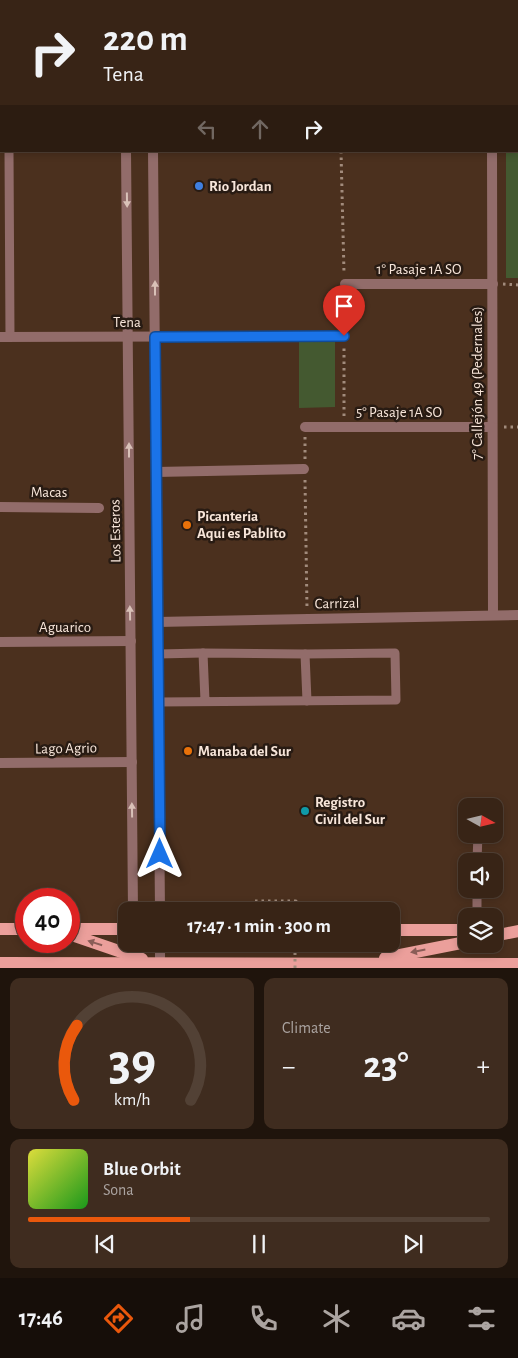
<!DOCTYPE html>
<html lang="en">
<head>
<meta charset="utf-8">
<style>
	body { margin:0; font-family:"Alegreya Sans",sans-serif; background:#3f2c1f; color:#f1f3f6; height:100vh; display:flex; flex-direction:column; font-size:19px; white-space:nowrap }
	* { box-sizing:border-box; margin:0 }
	p { font-size:16px; color:#aba4a1 }
	.icon { flex:none; width:28px; height:28px; fill:none; stroke:currentColor; stroke-width:2; stroke-linecap:round; stroke-linejoin:round }
	.map { position:relative; height:968px; overflow:hidden }
	.side { display:flex; flex-direction:column; gap:10px; padding:10px; background:#1f140c; flex:1 }
	.side>* { flex:none }
	.top-card { position:absolute; left:0px; top:0px; width:519px; height:152px; box-shadow:0 2px 8px #0003,0 0 0 1px #524135; background:#382416; color:#f1f3f6; overflow:hidden }
	.needle { width:32px; rotate:98deg }
	.buttons { position:absolute; left:458px; top:798px; display:grid; gap:10px }
	.buttons a { display:grid; place-items:center; width:45px; height:45px; border-radius:10px; background:#382416; box-shadow:0 2px 8px #0003,0 0 0 1px #524135; font-size:25px }
	.speed { position:absolute; left:15px; top:888px; display:flex; gap:10px; font-size:25px; font-weight:700; text-align:center }
	.speed>* { display:grid; place-content:center; width:65px; height:65px; border-radius:50%; background:#382416; box-shadow:0 2px 8px #0003,0 0 0 1px #524135; line-height:1 }
	.speed .limit { border:8px solid #d22; background:#fff; color:#111 }
	.pin { position:absolute; display:grid; place-items:center; width:42px; height:42px; color:#fff; margin:-51px -21px; border-radius:50% 50% 50% 0; rotate:-45deg; box-shadow:0 0 5px #0007 }
	.pin .icon { rotate:45deg }
	.me { position:absolute; width:55px; margin:-28px; rotate:0deg; stroke-linejoin:round; filter:drop-shadow(0 0 4px #0008) }
	.turn { display:flex; align-items:center; gap:18px; height:105px; padding:0 20px; font-size:22px }
	.turn .icon { width:65px; height:65px; stroke-width:2.5 }
	.turn b { display:block; font-size:35px; line-height:42px }
	.lanes { display:flex; align-items:center; height:48px; padding:0 20px; background:#0003; justify-content:center; gap:25px; direction:ltr }
	.lanes .off { opacity:.35 }
	.big { font-size:38px; font-weight:600; line-height:1.1 }
	.side .widget { flex:1; display:flex; flex-direction:column; justify-content:center; gap:8px; min-width:0; padding:0 18px; border-radius:10px; background:#3f2c1f }
	.side .dial { align-items:center; gap:0 }
	.dial svg { height:130px; overflow:visible; fill:none; stroke:#524135; stroke-width:7; stroke-linecap:round; text-anchor:middle }
	.dial text { fill:#f1f3f6; stroke:none }
	.song { display:flex; align-items:center; gap:15px }
	.cover { width:60px; height:60px; border-radius:8px; background:linear-gradient(135deg,hsl(60 70% 55%),hsl(120 70% 35%)) }
	.played { height:5px; border-radius:2px; background:linear-gradient(90deg,#ea580c 35%,#524135 35%) }
	.keys { display:flex; justify-content:space-around; direction:ltr }
	.heat { display:flex; justify-content:space-between; align-items:center; font-size:28px; direction:ltr }
	.side .tiles { flex:1; display:grid; gap:10px; grid-template-columns:1fr 1fr }
	.widget:last-child { grid-column:span 2 }
	.trip { position:absolute; left:118px; top:902px; width:282px; height:50px; border-radius:10px; background:#382416; box-shadow:0 2px 8px #0003,0 0 0 1px #524135; font-weight:600; line-height:50px; text-align:center }
	.dock { display:flex; height:80px; justify-content:space-around; align-items:center; background:#160e09; color:#aba4a1 }
	.dock .icon { width:35px; height:35px }
	.dock .active { color:#ea580c }
	.dock b { font-size:22px; color:#f1f3f6 }
	.map>svg:first-child { display:block }
	.green { fill:#445930 }
	.lines { fill:none; stroke-linecap:round; stroke-linejoin:round }
	.path { stroke:#a28b7c; stroke-width:3; stroke-dasharray:2.5 4; stroke-linecap:butt }
	.service { stroke:#926c6a; stroke-width:9 }
	.minor { stroke:#926c6a; stroke-width:10 }
	.tertiary { stroke:#926c6a; stroke-width:10 }
	.primary { stroke:#eb9f9b; stroke-width:12 }
	.path-bridge { stroke:#a28b7c; stroke-width:3; stroke-dasharray:2.5 4; stroke-linecap:butt }
	.oneway { fill:#d9c1b8 }
	.oneway2 { fill:#8a5d57 }
	.route-casing { stroke:#114b97; stroke-width:12 }
	.route { stroke:#1a73e8; stroke-width:9 }
	.shop-dot { fill:#3f7fe0; stroke:#281b13; stroke-width:2 }
	.food-dot { fill:#e8710a; stroke:#281b13; stroke-width:2 }
	.culture-dot { fill:#0f9aa8; stroke:#281b13; stroke-width:2 }
	.labels { text-anchor:middle; stroke-width:5; stroke-linejoin:round; paint-order:stroke }
	.poi-label { font-size:15px; font-weight:bold; fill:#f8e6da; stroke:#281b13; text-anchor:start }
	.street-label { font-size:15px; fill:#f8e6da; stroke:#281b13 }
</style>
</head>
<body>
<div class="map">
<svg width="518" height="968" viewBox="0 0 518 968">
	<rect width="100%" height="100%" fill="#4b301e"/>
	<g class="green">
		<path d="M518,125V278H506V151H518Z"/>
		<path d="M335,341V407L299,408V342Z"/>
	</g>
	<g class="lines">
		<g class="path">
			<path d="M341,151L344,273"/>
			<path d="M503,284L518,285"/>
			<path d="M344,326L345,294"/>
			<path d="M344,416V347"/>
			<path d="M504,427H518"/>
			<path d="M305,459V437"/>
			<path d="M305,480L307,609"/>
			<path d="M252,911V901H296V911"/>
		</g>
		<g class="service">
			<path d="M8,0V1"/>
			<path d="M9,151L10,337"/>
			<path d="M158,654L203,653"/>
			<path d="M305,654L307,701"/>
			<path d="M158,702L396,700L395,653L305,654L203,653L205,701"/>
			<path d="M477,861L478,834"/>
			<path d="M477,889V916"/>
		</g>
		<g class="minor">
			<path d="M347,0V1"/>
			<path d="M492,1V0"/>
			<path d="M0,25H1"/>
			<path d="M0,117H1"/>
			<path d="M492,151L493,615"/>
			<path d="M345,284H493"/>
			<path d="M0,337L344,336"/>
			<path d="M305,427H492"/>
			<path d="M156,472L304,469"/>
			<path d="M0,507L99,508"/>
			<path d="M157,622L518,615"/>
			<path d="M0,642L131,641"/>
			<path d="M0,763L132,762"/>
		</g>
		<g class="tertiary">
			<path d="M125,0V1"/>
			<path d="M152,0V1"/>
			<path d="M126,151L133,911"/>
			<path d="M153,151L160,911"/>
			<path d="M160,963V944"/>
		</g>
		<g class="primary">
			<path d="M0,929H26"/>
			<path d="M69,929H126"/>
			<path d="M391,930H466"/>
			<path d="M69,934L142,959"/>
			<path d="M494,936L518,931"/>
			<path d="M385,958L466,942"/>
			<path d="M0,963L518,964"/>
		</g>
		<path class="path-bridge" d="M295,968V944"/>
	</g>
	<defs><path id="oneway-solid" d="M-6-.8H1V-3.2L6.5 0L1 3.2V.8H-6Z" transform="scale(1.25)"/></defs>
	<g class="oneway">
		<use href="#oneway-solid" transform="translate(127 200) rotate(89)"/>
		<use href="#oneway-solid" transform="translate(155 288) rotate(-90)"/>
		<use href="#oneway-solid" transform="translate(129 450) rotate(-90)"/>
		<use href="#oneway-solid" transform="translate(130 613) rotate(-91)"/>
		<use href="#oneway-solid" transform="translate(132 810) rotate(-91)"/>
	</g>
	<g class="oneway2">
		<use href="#oneway-solid" transform="translate(95 943) rotate(-162)"/>
		<use href="#oneway-solid" transform="translate(418 951) rotate(169)"/>
	</g>
	<g class="lines">
		<defs>
			<path id="route" d="M160,854L155,337L344,336"/>
		</defs>
		<use href="#route" class="route-casing"/>
		<use href="#route" class="route"/>
	</g>
	<circle class="shop-dot" cx="199" cy="186" r="5"/>
	<g class="food-dot">
		<circle cx="187" cy="525" r="5"/>
		<circle cx="188" cy="751" r="5"/>
	</g>
	<circle class="culture-dot" cx="305" cy="811" r="5"/>
	<g class="labels">
		<g class="poi-label">
			<text x="209" y="191">Rio Jordan</text>
			<text x="197" y="521">Picanteria<tspan x="197" dy="17">Aqui es Pablito</tspan></text>
			<text x="198" y="756">Manaba del Sur</text>
			<text x="315" y="807">Registro<tspan x="315" dy="17">Civil del Sur</tspan></text>
		</g>
		<g class="street-label">
			<text x="419" y="274">1° Pasaje 1A SO</text>
			<text x="127" y="327">Tena</text>
			<text transform="translate(477 383) rotate(-90)" y="5">7° Callejón 49 (Pedernales)</text>
			<text x="399" y="417">5° Pasaje 1A SO</text>
			<text x="49" y="497">Macas</text>
			<text transform="translate(115 531) rotate(-91)" y="5">Los Esteros</text>
			<text transform="translate(337 603) rotate(-1)" y="5">Carrizal</text>
			<text x="65" y="632">Aguarico</text>
			<text transform="translate(66 748) rotate(-1)" y="5">Lago Agrio</text>
		</g>
	</g>
</svg>
<div class="buttons">
<a><svg class="needle" viewBox="-14 -14 28 28"><path d="M0-13l5 13h-10z" fill="#e53935"/><path d="M0 13l5-13h-10z" fill="#aba4a1"/></svg></a>
<a><svg class="icon" aria-label="sound" viewBox="0 0 24 24"><path d="M4 9h4l5-4v14l-5-4H4zM17 9q2 3 0 6"/></svg></a>
<a><svg class="icon" aria-label="layers" viewBox="0 0 24 24"><path d="M12 4l9 5-9 5-9-5zM3 14l9 5 9-5"/></svg></a>
</div>
<div class="speed"><div class="limit">40</div></div>
<div class="pin" style="left:344px;top:336px;background:#d93025"><svg class="icon" aria-label="arrive" viewBox="0 0 24 24"><path d="M6 21V4h12l-3 4 3 4H6"/></svg></div>
<svg class="me" style="left:160px;top:854px" viewBox="-20 -20 40 40"><path d="M0-17L14 15 0 8-14 15z" fill="#1a73e8" stroke="#fff" stroke-width="4"/></svg>
<div class="trip">17:47 · 1 min · 300 m</div>
<div class="top-card">
<div class="turn"><svg class="icon" aria-label="right" viewBox="0 0 24 24"><path d="M7 20v-9h11M14 6l5 5-5 5"/></svg><div><b>220 m</b>Tena</div></div>
<div class="lanes"><svg class="icon off" aria-label="left" viewBox="0 0 24 24"><path d="M17 20v-9H6M10 6l-5 5 5 5"/></svg><svg class="icon off" aria-label="ahead" viewBox="0 0 24 24"><path d="M12 20V5M6 11l6-6 6 6"/></svg><svg class="icon" aria-label="right" viewBox="0 0 24 24"><path d="M7 20v-9h11M14 6l5 5-5 5"/></svg></div>
</div>
</div>
<section class="side">
<div class="tiles">
<div class="widget dial"><svg viewBox="0 0 100 80">
<path d="M14 69A42 42 0 1 1 86 69"/>
<path d="M14 69A42 42 0 0 1 16 23" stroke="#ea580c"/>
<text x="50" y="56" font-size="32" font-weight="700">39</text>
<text x="50" y="72" font-size="11">km/h</text>
</svg></div>
<div class="widget"><p>Climate</p>
<div class="heat"><a>−</a><b class="big">23°</b><a>+</a></div>
</div>
<div class="widget">
<div class="song"><i class="cover"></i><div><b>Blue Orbit</b><p>Sona</p></div></div>
<div class="played"></div>
<div class="keys"><svg class="icon" aria-label="previous" viewBox="0 0 24 24"><path d="M18 5L8 12l10 7zM5 5v14"/></svg><svg class="icon" aria-label="pause" viewBox="0 0 24 24"><path d="M8 5v14M16 5v14"/></svg><svg class="icon" aria-label="next" viewBox="0 0 24 24"><path d="M6 5l10 7-10 7zM19 5v14"/></svg></div>
</div>
</div>
</section>
<nav class="dock">
<b>17:46</b>
<svg class="icon active" aria-label="directions" viewBox="0 0 24 24"><path d="M12 3l9 9-9 9-9-9zM9 14v-3h6M13 9l2 2-2 2"/></svg>
<svg class="icon" aria-label="music" viewBox="0 0 24 24"><path d="M9 18V5l10-2v13"/><circle cx="6" cy="18" r="3"/><circle cx="16" cy="16" r="3"/></svg>
<svg class="icon" aria-label="phone" viewBox="0 0 24 24"><path d="M5 4h4l2 5-3 2q2 4 5 5l2-3 5 2v4C11 20 4 13 5 4z"/></svg>
<svg class="icon" aria-label="climate" viewBox="0 0 24 24"><path d="M12 3v18M4 7l16 10M4 17L20 7"/></svg>
<svg class="icon" aria-label="car" viewBox="0 0 24 24"><path d="M5 17H2v-5l4-1 3-4h7l3 4 3 1v5h-3M9 17h6M6 11h13"/><circle cx="7" cy="17" r="2"/><circle cx="17" cy="17" r="2"/></svg>
<svg class="icon" aria-label="filters" viewBox="0 0 24 24"><path d="M4 7h16M4 17h16"/><circle cx="9" cy="7" r="2"/><circle cx="15" cy="17" r="2"/></svg>
</nav>
</body>
</html>
